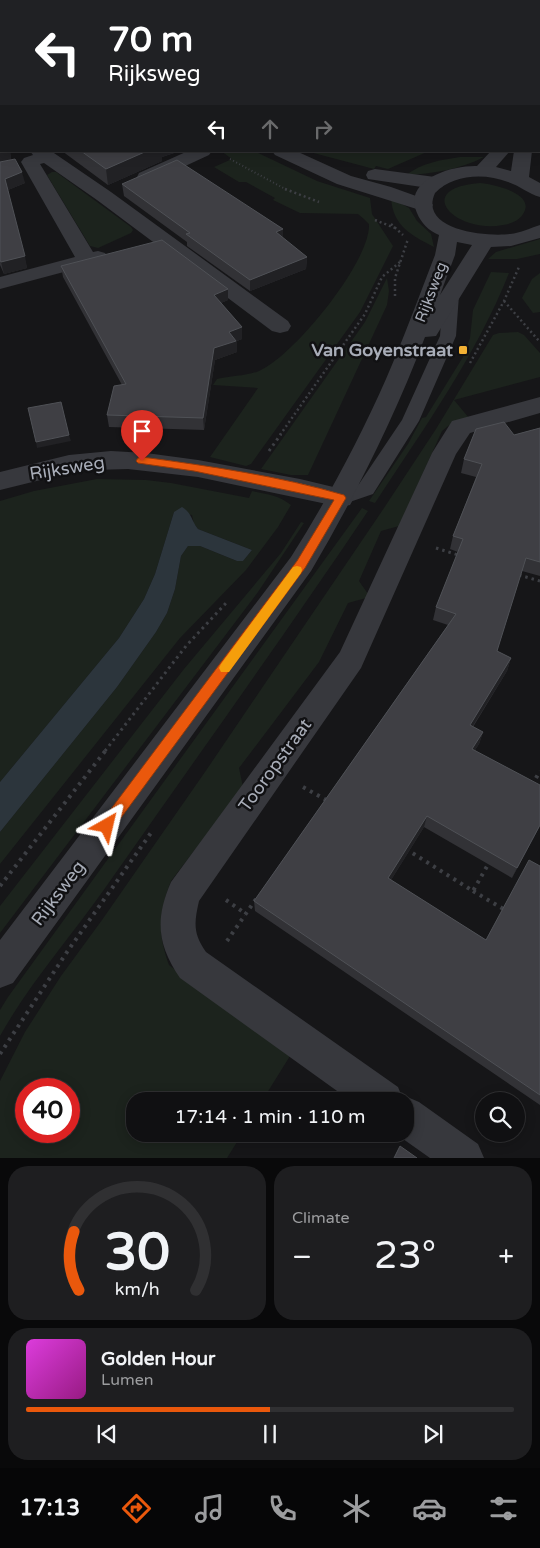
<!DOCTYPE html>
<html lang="en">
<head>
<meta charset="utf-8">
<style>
	body { margin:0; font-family:"Varela Round",sans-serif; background:#1e1e20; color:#f1f3f6; height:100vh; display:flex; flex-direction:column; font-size:19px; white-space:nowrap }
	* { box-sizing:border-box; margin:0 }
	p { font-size:16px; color:#9c9d9f }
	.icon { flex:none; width:28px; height:28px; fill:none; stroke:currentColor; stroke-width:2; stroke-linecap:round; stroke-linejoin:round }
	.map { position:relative; height:1158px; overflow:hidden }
	.side { display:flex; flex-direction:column; gap:8px; padding:8px; background:#09090a; flex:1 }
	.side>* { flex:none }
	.banner { position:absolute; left:0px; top:0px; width:540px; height:152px; box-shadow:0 2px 12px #0003,0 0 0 1px #303032; background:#202124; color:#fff; overflow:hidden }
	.buttons { position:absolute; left:475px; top:1092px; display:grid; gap:10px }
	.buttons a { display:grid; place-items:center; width:50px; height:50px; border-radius:50%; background:#101012; box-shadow:0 2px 12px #0003,0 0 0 1px #303032; font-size:25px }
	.speed { position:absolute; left:15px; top:1078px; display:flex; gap:10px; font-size:25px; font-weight:700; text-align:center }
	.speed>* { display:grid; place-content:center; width:65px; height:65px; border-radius:50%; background:#101012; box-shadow:0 2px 12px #0003,0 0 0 1px #303032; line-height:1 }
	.speed .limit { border:8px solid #d22; background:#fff; color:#111 }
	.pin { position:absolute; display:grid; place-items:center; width:42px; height:42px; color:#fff; margin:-51px -21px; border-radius:50% 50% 50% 0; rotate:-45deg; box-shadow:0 0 5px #0007 }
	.pin .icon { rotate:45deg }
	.me { position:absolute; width:55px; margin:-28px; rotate:37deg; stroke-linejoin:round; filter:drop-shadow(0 0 4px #0008) }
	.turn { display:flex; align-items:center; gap:18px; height:105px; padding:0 25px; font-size:22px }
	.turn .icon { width:65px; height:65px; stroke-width:2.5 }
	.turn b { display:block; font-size:35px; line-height:42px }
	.lanes { display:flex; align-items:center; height:48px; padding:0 25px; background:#0003; justify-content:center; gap:25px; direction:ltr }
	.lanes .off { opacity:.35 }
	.big { font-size:38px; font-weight:600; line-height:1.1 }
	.side .tile { flex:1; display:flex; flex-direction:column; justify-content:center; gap:8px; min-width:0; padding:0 18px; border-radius:20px; background:#1e1e20 }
	.side .dial { align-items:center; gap:0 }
	.dial svg { height:130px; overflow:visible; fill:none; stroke:#303032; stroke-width:7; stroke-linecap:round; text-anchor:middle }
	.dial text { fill:#f1f3f6; stroke:none }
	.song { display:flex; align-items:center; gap:15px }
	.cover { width:60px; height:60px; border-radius:8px; background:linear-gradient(135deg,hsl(300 70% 55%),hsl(310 70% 35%)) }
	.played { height:5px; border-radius:2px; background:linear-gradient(90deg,#ea580c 50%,#303032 50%) }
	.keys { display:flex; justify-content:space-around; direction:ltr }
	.heat { display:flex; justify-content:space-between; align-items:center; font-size:28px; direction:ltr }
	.side .tiles { flex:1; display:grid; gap:8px; grid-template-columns:1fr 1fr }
	.tile:last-child { grid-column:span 2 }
	.trip { position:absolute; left:126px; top:1092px; width:288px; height:50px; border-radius:20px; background:#101012; box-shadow:0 2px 12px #0003,0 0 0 1px #303032; font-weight:600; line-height:50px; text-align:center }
	.tabs { display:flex; height:80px; justify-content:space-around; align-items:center; background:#060607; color:#9c9d9f }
	.tabs .icon { width:35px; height:35px }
	.tabs .current { color:#ea580c }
	.tabs b { font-size:22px; color:#f1f3f6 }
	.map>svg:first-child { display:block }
	.green { fill:#1c231d; fill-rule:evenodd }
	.water { fill:#2c353c }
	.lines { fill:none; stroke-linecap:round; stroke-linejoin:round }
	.path-far3 { stroke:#3d3f44; stroke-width:2; stroke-dasharray:1 2.5; stroke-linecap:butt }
	.path-far2 { stroke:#3d3f44; stroke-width:2.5; stroke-dasharray:2 3; stroke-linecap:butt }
	.path-far1 { stroke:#3d3f44; stroke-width:3; stroke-dasharray:2.5 4; stroke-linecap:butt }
	.path { stroke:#3d3f44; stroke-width:4; stroke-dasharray:3 5; stroke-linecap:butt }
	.service { fill:#37383d; fill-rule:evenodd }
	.minor { fill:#37383d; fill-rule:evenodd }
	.tertiary { fill:#37383d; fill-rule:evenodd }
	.wall { fill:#323236 }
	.shaded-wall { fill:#212124 }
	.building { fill:#3f3f44; stroke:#4f5156 }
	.route { fill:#ea580c; stroke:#983908 }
	.slow { fill:#f59e0b }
	.poi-dot { fill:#f2b134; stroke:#111113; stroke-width:2 }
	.labels { text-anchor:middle; stroke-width:5; stroke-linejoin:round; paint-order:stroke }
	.far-street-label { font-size:15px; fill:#a8adb8; stroke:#111113 }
	.poi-label { font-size:18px; font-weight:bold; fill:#a8adb8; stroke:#111113; text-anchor:end }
	.street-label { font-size:18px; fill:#a8adb8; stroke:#111113 }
</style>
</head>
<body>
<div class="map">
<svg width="540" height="1158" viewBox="0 0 540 1158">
	<rect width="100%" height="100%" fill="#161618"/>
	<g class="green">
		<path d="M221,151H254L317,181L370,198L372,214L393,246L360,312L251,464L246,466L210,457L258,388L213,385L217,379C230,376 247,376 259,371C293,357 371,261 369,224L364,219L358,214L300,213L273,200L275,198L246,182H239L214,167L232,159Z"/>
		<path d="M306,151H429L388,169L376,166L374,169Z"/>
		<path d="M460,157H484C461,169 432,174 406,175C422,163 440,160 460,157Z"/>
		<path d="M52,172H56L131,227L133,230L131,233L98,248L90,246L47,175Z"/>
		<path d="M480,183C492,184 537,193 523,214C519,221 510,224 503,225C454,234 412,188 480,183Z"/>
		<path d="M391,198L409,208L417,221L431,234L434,247C411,235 393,226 391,198Z"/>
		<path d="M540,239V254L517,259H488L496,252Z"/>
		<path d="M491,272L509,273C476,356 424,428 375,503L369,501L408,444L422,418L426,417L463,357L470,338L473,310Z"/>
		<path d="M540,273V312L533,313L522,298L532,279Z"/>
		<path d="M387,278L389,291L387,305L308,475H291L261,469L365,322Z"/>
		<path d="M518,332L524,335L540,353V377L454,400L469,418L448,426L442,431L399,526L381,531L359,581L368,594L366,598L348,603L319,662L239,768L243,787L171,881C159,913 157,932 169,965L290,1056L262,1101H135V1134H242L227,1158H0V1081L25,1032L61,976L102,920L205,772L384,508L436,429L493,335L499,333ZM26,1089H69V1131H26Z"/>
		<path d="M97,479L146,480L171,483L249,498L252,491C266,494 279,495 291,505L278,527L246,570L180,638L0,864V832L117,687L156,632L167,613L175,589L181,556L188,546H200L237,561H243L252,550L198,529L194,524L192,515L174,512L155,574L144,599L119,638L0,782V501L34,491Z"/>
		<path d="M362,508L368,511C282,639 192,764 103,891C69,939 29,984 0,1036V1010L8,997Z"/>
		<path d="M301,522L304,523L258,592L0,933V906L184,669L281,553Z"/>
	</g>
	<path class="water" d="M182,507C192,513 191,520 198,529L252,550L243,561H237L200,546H188L181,556L175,589L167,613L156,632L117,687L0,832V782L119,638L144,599L155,574L174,512Z"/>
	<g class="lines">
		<path class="path-far3" d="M230,159L287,190"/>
		<g class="path-far2">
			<path d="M285,189L319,202"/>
			<path d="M375,220L395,228"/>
			<path d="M391,224L403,235"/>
			<path d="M395,296V278L408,239"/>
			<path d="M504,301L540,342"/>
			<path d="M470,363L504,301L519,267"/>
			<path d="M280,435L365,314L382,277L400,262"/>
		</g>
		<g class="path-far1">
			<path d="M269,451L281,434"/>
			<path d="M436,548L458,555"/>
			<path d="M519,575L540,581"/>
			<path d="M105,751L186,646L228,601"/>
		</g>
		<g class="path">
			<path d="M532,785L540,771"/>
			<path d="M303,787L328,801"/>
			<path d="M406,849L473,891L490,861"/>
			<path d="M0,886L106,750"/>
			<path d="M473,891L505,910"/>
			<path d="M226,900L246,914"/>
			<path d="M227,941L256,899"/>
			<path d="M0,1054L67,952L153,830"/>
		</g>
		<path class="service" d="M451,290L456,292L459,295L456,336L419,421L373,494L341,505L334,503L332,498L334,493L359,484L402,420L440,336L443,295L446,292Z"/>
		<g class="minor">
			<rect x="539" y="26" width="1" height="10"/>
			<rect x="0" y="36" width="1" height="10"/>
			<rect x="0" y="112" width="1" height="12"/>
			<path d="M30,151H51L111,192L288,321L291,326L288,331L280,333L272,331L97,200L44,163L40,164L93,252L98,251L105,253L108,257L105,261L0,289V277L75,257L21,162L24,158L33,155Z"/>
			<path d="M188,151H212L209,155L153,181L146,183L139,181L137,177L139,173Z"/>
			<path d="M272,151H296L351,176L391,187L430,201L433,205L430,209L423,211L337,184L275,155Z"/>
			<path d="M375,169L435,177L442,179L444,183L442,187L435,189L368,179L366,175L368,171Z"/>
			<path d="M540,397V413L470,433L456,454L361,668L199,901C194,923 193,934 206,952L398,1087L402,1097L405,1096L419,1102L478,1144L484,1158H430L396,1134H405V1101H351L180,978C157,944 155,919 171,882L340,652L432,453L452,421Z"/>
			<path d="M111,451L146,453L198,460L300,479L350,491L354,498L350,505L341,507L198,477L128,469L93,470L69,473L0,490V472L69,455Z"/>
		</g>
		<path class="tertiary" d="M491,151H510L496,167L511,171L514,151H532L529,177L540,183V197C529,194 520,186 508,182C485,173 453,174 435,193C418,231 488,237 510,234C521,233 530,228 540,225V238L511,246L491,247L436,336L425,337C394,419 355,496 311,571L13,983L0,988V940L291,557C327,500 359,440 386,379C404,338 419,296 435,255L439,235C429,231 421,223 417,213C402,180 452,165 477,166ZM457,242L472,245L440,295L455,255Z"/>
	</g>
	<g class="wall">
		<path d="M0,66H1V108L0,107Z"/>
		<path d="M0,133L1,151H10L11,160L25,183L8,190L27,268L4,274L0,265Z"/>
		<path d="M62,151H180L162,157V161L108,185Z"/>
		<path d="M122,184L283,238L307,257L306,269L250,291L187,246V242L124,196Z"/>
		<path d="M61,266L228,300L221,303L242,339L237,341V352L215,360L204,430L109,427L107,415L122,385L63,277Z"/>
		<path d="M540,428V576L522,571L497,651L511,658L507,671L473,727L483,732L479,744L475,750L540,826L512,878L424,827L391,880L486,940L540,866V1105L255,911L254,901L448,625L433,620L436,607L458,552L450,549L453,536L476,477L461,473L464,459L514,435Z"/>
	</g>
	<g class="shaded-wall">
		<path d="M352,0H369L367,1H350Z"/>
		<path d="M1,150V151H10L11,160L0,162V151Z"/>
		<path d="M147,151H180L162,157V161L108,185L106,169Z"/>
		<path d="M22,172L25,183L8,190L5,179Z"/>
		<path d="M283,229V240L276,232Z"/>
		<path d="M25,256L27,268L4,274L1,262Z"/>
		<path d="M307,257L306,269L250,291V280Z"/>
		<path d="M228,289V300L214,306V295Z"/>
		<path d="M242,327V339L237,341V352L215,360L204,430L203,418L214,348L229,332Z"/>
		<path d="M69,435L71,441L37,448L36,442Z"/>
		<path d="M511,658L507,671L466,737L470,725Z"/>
		<path d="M483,732L479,744L468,760L472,749Z"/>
		<path d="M427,816L424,827L386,888L388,878Z"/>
		<path d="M540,825V826L512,878L517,868Z"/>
	</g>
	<g class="building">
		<path d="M30,0H352L350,1H28Z"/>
		<path d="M390,0H470V1H388Z"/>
		<path d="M0,66H1V95L0,94Z"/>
		<path d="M0,133L1,135V150L0,151Z"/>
		<path d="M81,151H147L106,169Z"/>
		<path d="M15,159L22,172L5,179L25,256L1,262L0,260V162Z"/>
		<path d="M177,160L283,229L276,232L307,257L250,280L186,234L190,233L122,184Z"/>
		<path d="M162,240L228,289L214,295L242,327L229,332L236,341L214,348L203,418L107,415L114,386L126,384L61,266Z"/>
		<path d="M61,402L69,435L36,442L28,408Z"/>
		<path d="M504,422L514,435L540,428V562L526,558L497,651L511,658L470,725L483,732L472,749L540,785V825L517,868L427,816L388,878L486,940L529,860L540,866V1095L254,901L456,614L436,607L463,539L453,536L482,464L464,459L476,429Z"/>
		<path d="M400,1146L417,1158H394Z"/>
	</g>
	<path class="route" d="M142,457C209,466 279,476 344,495L346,498L305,568L112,830L107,832L102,830L100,826L102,821L297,561L334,500L194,471L138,463L136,461L138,458Z"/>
	<path class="slow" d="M297,566L301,567L302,570L301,573L229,672H221L219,668L221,664L293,567Z"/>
	<rect class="poi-dot" x="458" y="345" width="10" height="10" rx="2.5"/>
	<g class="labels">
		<g class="far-street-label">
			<text transform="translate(431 292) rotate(-69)" y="5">Rijksweg</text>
		</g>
		<g class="poi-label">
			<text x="453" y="356">Van Goyenstraat</text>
		</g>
		<g class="street-label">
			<text transform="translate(67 468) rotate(-9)" y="6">Rijksweg</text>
			<text transform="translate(275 765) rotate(-54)" y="6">Tooropstraat</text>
			<text transform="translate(58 893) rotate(-53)" y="6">Rijksweg</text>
		</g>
	</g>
</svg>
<div class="buttons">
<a><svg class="icon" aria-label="search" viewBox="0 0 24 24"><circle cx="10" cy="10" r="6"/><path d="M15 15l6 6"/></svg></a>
</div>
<div class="speed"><div class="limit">40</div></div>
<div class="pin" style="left:142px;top:461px;background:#d93025"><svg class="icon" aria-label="arrive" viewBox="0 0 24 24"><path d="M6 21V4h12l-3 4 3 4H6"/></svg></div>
<svg class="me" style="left:107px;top:826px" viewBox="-20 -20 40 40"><path d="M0-17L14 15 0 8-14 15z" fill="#ea580c" stroke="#fff" stroke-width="4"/></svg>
<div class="trip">17:14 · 1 min · 110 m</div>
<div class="banner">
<div class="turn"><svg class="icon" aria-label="left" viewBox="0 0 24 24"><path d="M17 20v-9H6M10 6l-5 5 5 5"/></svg><div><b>70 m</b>Rijksweg</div></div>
<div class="lanes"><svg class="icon" aria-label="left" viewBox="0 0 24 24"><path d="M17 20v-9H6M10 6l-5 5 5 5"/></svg><svg class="icon off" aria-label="ahead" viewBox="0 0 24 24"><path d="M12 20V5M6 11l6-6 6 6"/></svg><svg class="icon off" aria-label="right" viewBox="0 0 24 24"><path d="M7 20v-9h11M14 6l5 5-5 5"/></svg></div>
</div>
</div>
<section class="side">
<div class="tiles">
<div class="tile dial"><svg viewBox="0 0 100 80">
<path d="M14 69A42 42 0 1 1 86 69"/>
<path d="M14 69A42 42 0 0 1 11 33" stroke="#ea580c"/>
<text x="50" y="56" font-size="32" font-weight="700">30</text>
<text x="50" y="72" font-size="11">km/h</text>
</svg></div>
<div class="tile"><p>Climate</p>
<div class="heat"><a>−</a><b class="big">23°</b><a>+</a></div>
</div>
<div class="tile">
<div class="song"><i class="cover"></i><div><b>Golden Hour</b><p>Lumen</p></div></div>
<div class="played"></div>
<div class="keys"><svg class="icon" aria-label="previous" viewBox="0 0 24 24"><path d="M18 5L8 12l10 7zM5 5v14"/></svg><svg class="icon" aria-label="pause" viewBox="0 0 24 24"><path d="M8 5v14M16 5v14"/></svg><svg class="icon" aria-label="next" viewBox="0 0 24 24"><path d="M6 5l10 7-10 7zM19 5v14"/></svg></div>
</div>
</div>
</section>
<nav class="tabs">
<b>17:13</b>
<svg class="icon current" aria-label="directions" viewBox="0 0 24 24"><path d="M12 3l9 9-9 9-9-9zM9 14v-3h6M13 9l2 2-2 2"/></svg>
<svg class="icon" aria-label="music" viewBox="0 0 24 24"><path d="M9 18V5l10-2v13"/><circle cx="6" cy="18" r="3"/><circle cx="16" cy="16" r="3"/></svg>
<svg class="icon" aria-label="phone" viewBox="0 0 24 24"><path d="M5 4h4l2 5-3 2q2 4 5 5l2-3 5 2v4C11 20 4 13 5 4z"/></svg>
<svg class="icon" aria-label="climate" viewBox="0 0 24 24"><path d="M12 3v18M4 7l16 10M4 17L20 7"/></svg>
<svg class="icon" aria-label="car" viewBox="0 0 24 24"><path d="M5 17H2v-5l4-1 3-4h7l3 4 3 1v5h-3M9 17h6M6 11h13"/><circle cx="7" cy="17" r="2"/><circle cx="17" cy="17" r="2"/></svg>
<svg class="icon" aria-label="filters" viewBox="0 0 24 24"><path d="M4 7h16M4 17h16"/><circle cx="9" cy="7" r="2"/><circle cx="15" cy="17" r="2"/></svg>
</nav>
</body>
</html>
